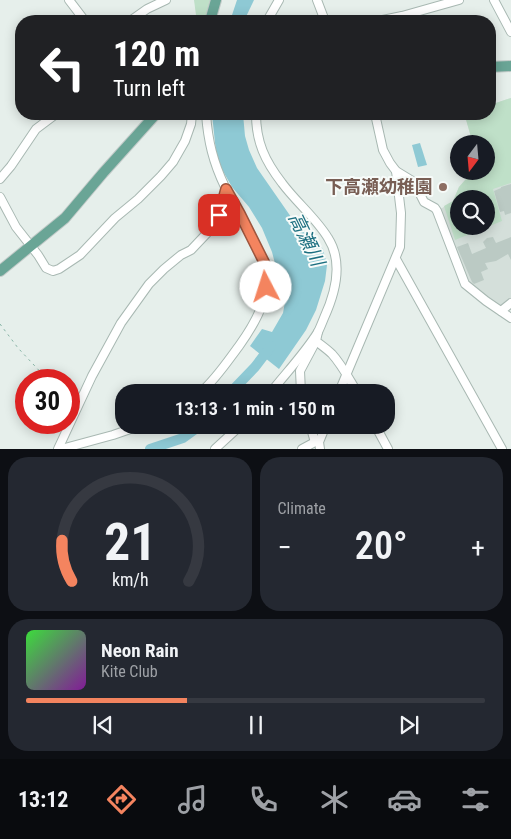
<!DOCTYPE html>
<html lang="en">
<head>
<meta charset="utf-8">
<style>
	body { margin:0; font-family:"Roboto Condensed","Noto Sans JP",sans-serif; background:#242831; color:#f1f3f6; height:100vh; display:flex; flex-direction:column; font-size:19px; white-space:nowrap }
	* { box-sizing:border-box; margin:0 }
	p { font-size:16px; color:#9ea1a6 }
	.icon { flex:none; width:28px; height:28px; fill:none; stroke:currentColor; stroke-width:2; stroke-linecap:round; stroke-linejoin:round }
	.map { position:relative; height:449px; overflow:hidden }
	.panel { display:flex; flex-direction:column; gap:8px; padding:8px; background:#0d0f14; flex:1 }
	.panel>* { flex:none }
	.guide { position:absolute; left:15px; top:15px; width:481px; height:105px; border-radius:20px; box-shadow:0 2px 12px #0003; background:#202124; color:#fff; overflow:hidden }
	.needle { width:32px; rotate:196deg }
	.tools { position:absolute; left:450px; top:135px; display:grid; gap:10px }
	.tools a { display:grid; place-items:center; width:45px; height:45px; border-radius:50%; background:#171b24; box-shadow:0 2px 12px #0003; font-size:25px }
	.speed { position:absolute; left:15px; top:369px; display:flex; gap:10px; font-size:25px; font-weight:700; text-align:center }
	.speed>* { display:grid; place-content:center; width:65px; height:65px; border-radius:50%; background:#171b24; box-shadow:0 2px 12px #0003; line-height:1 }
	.speed .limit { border:8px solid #d22; background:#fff; color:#111 }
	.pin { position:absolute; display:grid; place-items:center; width:42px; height:42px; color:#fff; margin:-21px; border-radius:10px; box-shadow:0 2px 8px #0006 }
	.me { position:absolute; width:55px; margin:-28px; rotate:355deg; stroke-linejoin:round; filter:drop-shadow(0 0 4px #0008) }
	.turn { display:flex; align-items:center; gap:18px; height:105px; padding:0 15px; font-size:22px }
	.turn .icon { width:65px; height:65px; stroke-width:2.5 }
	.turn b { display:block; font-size:35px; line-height:42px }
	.big { font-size:38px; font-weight:600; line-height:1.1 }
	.panel .tile { flex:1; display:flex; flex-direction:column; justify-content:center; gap:8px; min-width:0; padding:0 18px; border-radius:20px; background:#242831 }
	.panel .dial { align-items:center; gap:0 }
	.dial svg { height:130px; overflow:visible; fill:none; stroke:#363941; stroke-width:7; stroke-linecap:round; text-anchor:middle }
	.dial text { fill:#f1f3f6; stroke:none }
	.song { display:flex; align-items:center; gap:15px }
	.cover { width:60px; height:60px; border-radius:8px; background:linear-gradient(135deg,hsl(120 70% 55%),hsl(290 70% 35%)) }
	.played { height:5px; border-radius:2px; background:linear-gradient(90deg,#f4845f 35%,#363941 35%) }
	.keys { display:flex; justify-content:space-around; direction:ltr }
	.heat { display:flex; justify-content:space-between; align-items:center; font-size:28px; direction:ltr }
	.panel .tiles { flex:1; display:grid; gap:8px; grid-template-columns:1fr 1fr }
	.tile:last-child { grid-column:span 2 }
	.trip { position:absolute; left:115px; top:384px; width:280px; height:50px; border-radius:20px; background:#171b24; box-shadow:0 2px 12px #0003; font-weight:600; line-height:50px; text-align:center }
	.menu { display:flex; height:80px; justify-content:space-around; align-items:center; background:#090b0e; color:#9ea1a6 }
	.menu .icon { width:35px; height:35px }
	.menu .current { color:#f4845f }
	.menu b { font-size:22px; color:#f1f3f6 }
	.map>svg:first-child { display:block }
	.built { fill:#d4dfda; fill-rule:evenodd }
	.green { fill:#bfe0c8; fill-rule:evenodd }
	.water { fill:#8ec9d4 }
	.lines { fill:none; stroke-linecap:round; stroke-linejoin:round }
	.river { stroke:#8ec9d4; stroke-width:10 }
	.building { fill:#bbcac4 }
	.minor-casing { stroke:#a8b8b2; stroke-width:10 }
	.major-casing { stroke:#c2cac8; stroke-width:12 }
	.path { stroke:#86b3a5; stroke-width:1; stroke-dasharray:2.5 4; stroke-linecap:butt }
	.minor { stroke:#fff; stroke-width:8 }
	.major { stroke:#6aa596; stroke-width:10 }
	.route-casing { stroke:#9f563e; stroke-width:12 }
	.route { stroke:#f4845f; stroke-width:9 }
	.education-dot { fill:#8d6e63; stroke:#f7fbf9; stroke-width:2 }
	.labels { text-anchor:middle; stroke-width:4; stroke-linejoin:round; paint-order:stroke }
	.education-label { font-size:18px; font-weight:bold; fill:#785e54; stroke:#f7fbf9; text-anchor:end }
	.water-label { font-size:19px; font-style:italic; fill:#1c6f80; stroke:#f7fbf9 }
</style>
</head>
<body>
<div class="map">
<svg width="511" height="449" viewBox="0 0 511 449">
	<rect width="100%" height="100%" fill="#e6efeb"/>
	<path class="built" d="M511,98V298L500,308L469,286L439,210L453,201L459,187L473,171H486V144H473L465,116L467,114H490V105ZM459,199H486V226H459Z"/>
	<g class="green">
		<path d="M194,0H213L207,21H199L196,15Z"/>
		<path d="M511,98V183L493,189L502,221L455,240L444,206L453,201L459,187L473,171H486V144H473L465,116L467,114H490V105ZM459,199H486V226H459Z"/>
	</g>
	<g class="water">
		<path d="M237,0H254L244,21H230Z"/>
		<path d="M212,114H243L245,136L249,150L257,168L298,227L323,249L327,265L325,281L316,310L306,330L279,369L250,346L262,329L272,332L283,313L285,302L272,252L262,228L249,207L232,187L220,166L216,152Z"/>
		<path d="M420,143L427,165L418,167L412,145Z"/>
	</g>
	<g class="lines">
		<g class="river">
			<path d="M231,392L255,367L271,346"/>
			<path d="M150,449L183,438L201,425"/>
		</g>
	</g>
	<g class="building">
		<path d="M511,184V213L505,215L504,211L500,212L494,191L501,188V187Z"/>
		<path d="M493,237L496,243L511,237V260L508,254L496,261L485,263L488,269L481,272L484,280L474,284L472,282L457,247L468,243L472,254L486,248L483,242L487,238Z"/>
	</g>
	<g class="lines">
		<defs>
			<g id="minor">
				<path d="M69,0L85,21"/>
				<path d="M317,0L325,21"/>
				<path d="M494,0L511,32"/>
				<path d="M130,21L147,9L166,0"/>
				<path d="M267,21L279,0"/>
				<path d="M378,21L402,16L459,0"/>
				<path d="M256,114C256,142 265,161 282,183C296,202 316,218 328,238C344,263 335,294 324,318C322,323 320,328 318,332C305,353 286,373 271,392"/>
				<path d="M375,114L383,150L390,163L396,171L414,182L424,202L435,208L437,211L465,284L486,301L511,318"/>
				<path d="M0,179L11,166L36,129L56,114"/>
				<path d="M0,197L16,227L38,255L46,268L53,271L59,269L80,255L115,218L138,199L161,176L173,162L185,141L191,124L192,114"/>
				<path d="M396,259L502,449"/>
				<path d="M501,311L511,303"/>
				<path d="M318,332L316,341C321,345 327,349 332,354C342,365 349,379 357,392"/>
				<path d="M201,392C216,379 227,362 239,346C252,328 267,302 267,280C267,265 260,254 254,241C245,223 234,205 225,187C213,162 208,141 206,114"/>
				<path d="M301,392L300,371L316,341"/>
				<path d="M339,392L400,247L401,213L396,171"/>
				<path d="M310,425L315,442"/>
				<path d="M375,425L388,449"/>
				<path d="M58,449L92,376L121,323L149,284L164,269L181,255L191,250L209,231L219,215L226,189"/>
				<path d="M61,449L113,435L142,425"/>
				<path d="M215,449L241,425"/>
				<path d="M302,449L315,442H319"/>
				<path d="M320,449L319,442L326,425"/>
			</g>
			<g id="major">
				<path d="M210,21L216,0"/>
				<path d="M490,67L511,66"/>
				<path d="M0,271L65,218L103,173L156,114"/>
			</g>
		</defs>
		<use href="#minor" class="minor-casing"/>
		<use href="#major" class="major-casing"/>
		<path class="path" d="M0,324L18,348L48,380"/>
		<use href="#minor" class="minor"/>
		<use href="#major" class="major"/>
	</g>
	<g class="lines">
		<defs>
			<path id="route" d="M219,215L226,189L240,214L266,266V287"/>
		</defs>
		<use href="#route" class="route-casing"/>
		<use href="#route" class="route"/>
	</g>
	<circle class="education-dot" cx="443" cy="187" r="5"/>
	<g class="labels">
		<g class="education-label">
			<text x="433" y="193">下高瀬幼稚園</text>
		</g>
		<g class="water-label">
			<text transform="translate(307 239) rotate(64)" y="7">高瀬川</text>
		</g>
	</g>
</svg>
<div class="tools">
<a><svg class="needle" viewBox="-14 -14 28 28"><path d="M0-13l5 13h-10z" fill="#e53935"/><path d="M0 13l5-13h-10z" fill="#9ea1a6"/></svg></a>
<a><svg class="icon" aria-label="search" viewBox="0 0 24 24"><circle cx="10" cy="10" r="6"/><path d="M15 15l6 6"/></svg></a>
</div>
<div class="speed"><div class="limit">30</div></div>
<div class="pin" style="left:219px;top:215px;background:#d93025"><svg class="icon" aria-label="arrive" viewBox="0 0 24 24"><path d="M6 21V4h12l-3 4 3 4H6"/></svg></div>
<svg class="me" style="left:266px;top:287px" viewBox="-20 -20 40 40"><circle r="19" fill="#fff"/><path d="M0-13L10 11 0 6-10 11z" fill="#f4845f"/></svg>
<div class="trip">13:13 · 1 min · 150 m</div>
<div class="guide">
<div class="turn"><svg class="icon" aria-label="left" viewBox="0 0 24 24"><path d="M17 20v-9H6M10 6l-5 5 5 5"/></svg><div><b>120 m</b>Turn left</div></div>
</div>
</div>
<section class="panel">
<div class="tiles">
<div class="tile dial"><svg viewBox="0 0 100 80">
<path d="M14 69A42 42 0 1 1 86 69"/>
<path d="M14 69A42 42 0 0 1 8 44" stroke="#f4845f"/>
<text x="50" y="56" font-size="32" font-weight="700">21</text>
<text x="50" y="72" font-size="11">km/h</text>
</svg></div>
<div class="tile"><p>Climate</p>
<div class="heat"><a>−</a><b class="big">20°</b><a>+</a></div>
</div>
<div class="tile">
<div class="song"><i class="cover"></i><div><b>Neon Rain</b><p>Kite Club</p></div></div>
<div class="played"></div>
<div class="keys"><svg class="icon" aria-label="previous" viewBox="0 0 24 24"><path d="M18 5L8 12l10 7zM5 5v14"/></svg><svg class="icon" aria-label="pause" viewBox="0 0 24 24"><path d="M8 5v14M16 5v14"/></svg><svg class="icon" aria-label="next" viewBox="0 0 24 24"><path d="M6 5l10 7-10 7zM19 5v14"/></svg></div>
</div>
</div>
</section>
<nav class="menu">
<b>13:12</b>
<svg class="icon current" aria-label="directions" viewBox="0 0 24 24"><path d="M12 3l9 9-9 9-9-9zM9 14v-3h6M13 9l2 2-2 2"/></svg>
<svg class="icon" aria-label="music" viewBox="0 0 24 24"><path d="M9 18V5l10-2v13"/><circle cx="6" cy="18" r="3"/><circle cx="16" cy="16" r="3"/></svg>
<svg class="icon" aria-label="phone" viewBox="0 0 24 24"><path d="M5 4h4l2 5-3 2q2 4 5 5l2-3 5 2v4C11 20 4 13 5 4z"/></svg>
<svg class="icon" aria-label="climate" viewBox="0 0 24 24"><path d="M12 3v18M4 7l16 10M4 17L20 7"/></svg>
<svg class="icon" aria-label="car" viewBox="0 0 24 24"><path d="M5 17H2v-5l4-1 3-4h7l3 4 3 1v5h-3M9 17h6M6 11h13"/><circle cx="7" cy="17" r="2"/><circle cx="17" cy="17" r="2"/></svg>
<svg class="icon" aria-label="filters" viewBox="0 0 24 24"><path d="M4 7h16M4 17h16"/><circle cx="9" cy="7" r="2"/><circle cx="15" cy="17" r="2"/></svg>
</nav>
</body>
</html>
